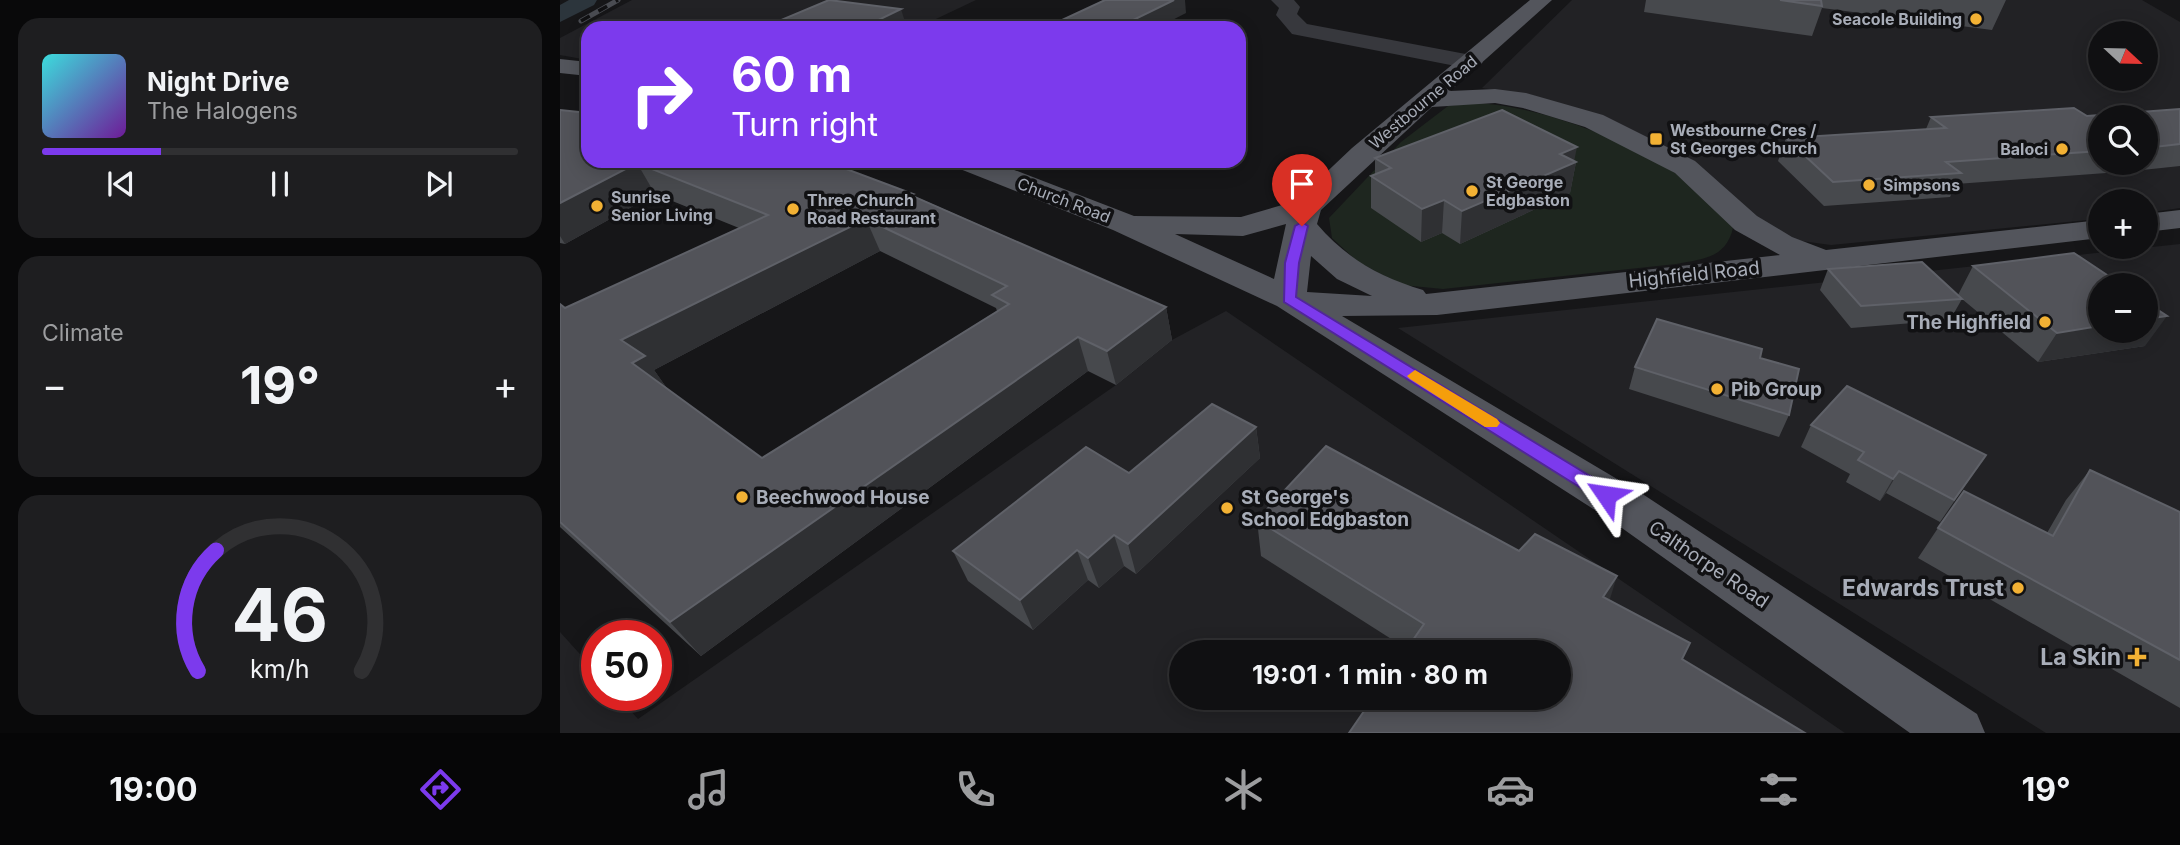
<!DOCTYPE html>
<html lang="en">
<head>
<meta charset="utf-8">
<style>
	body { margin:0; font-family:Inter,sans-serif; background:#1e1e20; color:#f1f3f6; height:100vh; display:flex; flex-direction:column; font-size:26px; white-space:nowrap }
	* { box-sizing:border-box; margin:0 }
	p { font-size:23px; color:#9c9d9f }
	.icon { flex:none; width:38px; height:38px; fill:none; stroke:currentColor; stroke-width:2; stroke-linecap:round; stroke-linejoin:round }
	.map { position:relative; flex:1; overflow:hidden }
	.panel { display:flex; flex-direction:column; gap:18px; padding:18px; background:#09090a; width:560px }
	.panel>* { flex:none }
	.banner { position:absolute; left:21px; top:21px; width:665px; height:147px; border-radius:21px; box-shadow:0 4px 18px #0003,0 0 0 2px #303032; background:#7c3aed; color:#fff; overflow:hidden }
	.needle { width:46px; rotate:112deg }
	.buttons { position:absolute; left:1528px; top:21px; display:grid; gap:14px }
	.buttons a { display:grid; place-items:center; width:70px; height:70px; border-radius:50%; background:#101012; box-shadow:0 4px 18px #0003,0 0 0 2px #303032; font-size:35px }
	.speed { position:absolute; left:21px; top:620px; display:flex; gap:14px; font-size:35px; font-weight:700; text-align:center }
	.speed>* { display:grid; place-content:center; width:91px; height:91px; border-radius:50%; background:#101012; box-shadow:0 4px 18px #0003,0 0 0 2px #303032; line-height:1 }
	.speed .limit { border:10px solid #d22; background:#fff; color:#111 }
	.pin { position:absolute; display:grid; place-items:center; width:60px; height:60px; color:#fff; margin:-72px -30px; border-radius:50% 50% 50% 0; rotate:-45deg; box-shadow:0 0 7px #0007 }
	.pin .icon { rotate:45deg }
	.me { position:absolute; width:77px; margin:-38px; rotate:302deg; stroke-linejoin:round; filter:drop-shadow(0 0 5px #0008) }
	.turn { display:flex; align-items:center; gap:24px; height:147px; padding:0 35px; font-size:32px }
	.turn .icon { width:91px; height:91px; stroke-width:2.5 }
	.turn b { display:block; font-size:49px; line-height:60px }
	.big { font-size:52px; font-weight:700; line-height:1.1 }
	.panel .widget { flex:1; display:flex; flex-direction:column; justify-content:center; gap:10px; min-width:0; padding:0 24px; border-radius:21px; background:#1e1e20 }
	.panel .dial { align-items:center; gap:0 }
	.dial svg { height:182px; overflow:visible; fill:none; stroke:#303032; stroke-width:7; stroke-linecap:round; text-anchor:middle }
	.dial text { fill:#f1f3f6; stroke:none }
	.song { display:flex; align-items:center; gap:21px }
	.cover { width:84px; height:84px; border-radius:10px; background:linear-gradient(135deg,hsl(180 70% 55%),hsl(280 70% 35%)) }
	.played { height:7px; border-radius:4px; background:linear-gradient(90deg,#7c3aed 25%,#303032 25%) }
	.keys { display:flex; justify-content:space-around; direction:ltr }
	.heat { display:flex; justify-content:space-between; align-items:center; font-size:38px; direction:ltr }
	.trip { position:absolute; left:609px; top:640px; width:402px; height:70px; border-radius:35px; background:#101012; box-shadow:0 4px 18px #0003,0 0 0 2px #303032; font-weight:700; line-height:70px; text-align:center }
	.dock { display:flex; height:112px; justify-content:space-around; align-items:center; background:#060607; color:#9c9d9f }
	.dock .icon { width:49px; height:49px }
	.dock .current { color:#7c3aed }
	.dock b { font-size:32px; color:#f1f3f6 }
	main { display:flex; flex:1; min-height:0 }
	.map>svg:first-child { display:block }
	.built { fill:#222225; fill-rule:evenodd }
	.green { fill:#1e261f }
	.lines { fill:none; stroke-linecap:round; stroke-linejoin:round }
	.canal { fill:#2c353c; fill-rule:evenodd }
	.minor { fill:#37383d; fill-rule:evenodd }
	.major { fill:#53555c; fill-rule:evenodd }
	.rail-casing { stroke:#4a4c52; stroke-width:5 }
	.rail { stroke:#111113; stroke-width:3.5; stroke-dasharray:10; stroke-linecap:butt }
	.wall { fill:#47494d; fill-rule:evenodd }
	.shaded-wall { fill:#2f3033 }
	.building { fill:#525359; stroke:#5f6168; stroke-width:2; fill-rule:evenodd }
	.route { fill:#7c3aed; stroke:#51269a; stroke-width:2 }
	.slow { fill:#f59e0b }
	.poi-dot { fill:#f2b134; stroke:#111113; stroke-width:2.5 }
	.labels { text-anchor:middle; stroke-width:7; stroke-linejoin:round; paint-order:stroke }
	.far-poi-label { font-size:16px; font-weight:bold; fill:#a8adb8; stroke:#111113; text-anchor:start }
	.far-street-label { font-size:16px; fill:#a8adb8; stroke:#111113 }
	.street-label { font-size:19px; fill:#a8adb8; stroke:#111113 }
	.poi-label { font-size:19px; font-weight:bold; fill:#a8adb8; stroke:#111113; text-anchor:start }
	.near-poi-label { font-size:23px; font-weight:bold; fill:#a8adb8; stroke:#111113; text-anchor:end }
</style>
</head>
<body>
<main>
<section class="panel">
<div class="widget">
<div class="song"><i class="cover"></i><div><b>Night Drive</b><p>The Halogens</p></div></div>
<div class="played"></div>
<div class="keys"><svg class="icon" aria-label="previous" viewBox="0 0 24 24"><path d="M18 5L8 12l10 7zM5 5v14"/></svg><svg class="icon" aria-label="pause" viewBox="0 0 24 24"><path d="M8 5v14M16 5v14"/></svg><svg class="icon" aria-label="next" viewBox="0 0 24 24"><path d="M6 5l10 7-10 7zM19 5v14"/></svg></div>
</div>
<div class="widget"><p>Climate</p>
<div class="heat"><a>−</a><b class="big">19°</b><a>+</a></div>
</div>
<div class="widget dial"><svg viewBox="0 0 100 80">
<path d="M14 69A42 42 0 1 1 86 69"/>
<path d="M14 69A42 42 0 0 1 22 16" stroke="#7c3aed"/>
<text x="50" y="56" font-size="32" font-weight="700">46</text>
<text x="50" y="72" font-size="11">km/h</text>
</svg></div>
</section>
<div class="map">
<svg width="1620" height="733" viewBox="0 0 1620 733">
	<rect width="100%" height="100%" fill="#161618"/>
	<g class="built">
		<path d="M72,0H416L357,28H28V60L0,55V38Z"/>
		<path d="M1012,0H1582L1620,22V208L1586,213V201H1540L1538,219L1271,245L1219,238L1126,159L972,95L922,88ZM1540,33H1586V79H1540ZM1540,117H1586V163H1540Z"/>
		<path d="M1620,244V733H1486L838,328ZM1540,285H1586V331H1540Z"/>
		<path d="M666,311L1285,733H0V632L37,673V695H56L78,719L556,385L612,340ZM621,653H999V698H621Z"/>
	</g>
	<path class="green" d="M912,103C989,104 1132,161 1173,228C1166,258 1143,259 1116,264L883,289L842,285L798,262L772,238L769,218L841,142L888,106Z"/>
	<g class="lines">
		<path class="canal" d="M9,0H37L34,5L0,22V5Z"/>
		<path class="minor" d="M711,0H734L740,7L737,14L747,24L911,55L919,57L923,62L919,67L911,69L732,34L716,15L719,8Z"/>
		<g class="major">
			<path d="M970,0H992L890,91L935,89L966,93L1043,115L1135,161L1197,216L1232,237L1266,250L1540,220V238L877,315L782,316L1084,495L1417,714L1425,733H1350L1052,521L717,306L553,230L395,167L391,161H431L574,216L681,217L736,201L792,148ZM935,103L963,108L1025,127L1115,173L1175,230L1220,255L866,294L863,290C820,277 787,259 757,224L761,210L872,107ZM726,224L714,279L615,234L683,236ZM751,256L777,279L812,296L747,292Z"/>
			<path d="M0,59L28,62V76L0,73Z"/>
			<path d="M1620,210V228L1586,232V214Z"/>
		</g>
		<defs>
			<path id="rail" d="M21,21L58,0"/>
		</defs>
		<use href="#rail" class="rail-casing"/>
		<use href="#rail" class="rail"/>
	</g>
	<g class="wall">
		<path d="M1086,0H1446L1432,30L1262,8L1252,36L1084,12Z"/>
		<path d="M1620,109V166L1573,171L1396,184L1390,197L1264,206L1218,161L1226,138L1366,129L1371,117L1527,116ZM1540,117H1586V163H1540Z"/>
		<path d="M0,110L265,161L353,194L354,196L606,307L612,340L556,385L528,371L141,656L0,527V304L5,308L179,228L95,194L5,244L0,243ZM320,251L436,308L437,311L202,458L108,390L94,370Z"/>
		<path d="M815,158L1014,161L1016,162L1010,193L900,244L882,233L861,242L811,208V176L815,174Z"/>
		<path d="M1413,266L1585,346L1478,362L1402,299L1390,320L1291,328L1260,290L1268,269L1398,295Z"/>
		<path d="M1200,358L1229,415L1219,437L1069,389L1075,367Z"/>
		<path d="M1251,425L1426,455L1380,522L1326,493L1320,501L1286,482L1290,474L1241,447Z"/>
		<path d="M696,427L700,458L576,574L564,566L539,588L528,580L473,630L408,581L393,551L569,473Z"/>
		<path d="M1530,470L1620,512V708L1358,558L1378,528L1487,533L1506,500Z"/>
		<path d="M697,520L1049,600L1130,643L1122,660L847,649L701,556Z"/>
	</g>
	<g class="shaded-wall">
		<path d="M614,0H625L626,13L597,28H557Z"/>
		<path d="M341,9L347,28H311L310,24Z"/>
		<path d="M1017,147L1014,162H1016L1010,193L900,244L902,211L1000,154Z"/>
		<path d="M77,163L95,194L5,244L0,236V203Z"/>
		<path d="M884,200L882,233L861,242L862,209Z"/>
		<path d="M306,219L320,251L94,370L109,391L72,363L61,340Z"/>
		<path d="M606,307L612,340L556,385L547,351Z"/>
		<path d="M1607,316L1585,346L1478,362L1497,333L1540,326V331H1586V319Z"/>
		<path d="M518,337L528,371L141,656L110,622Z"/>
		<path d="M696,427L700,458L576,574L568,544Z"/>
		<path d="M1339,471L1326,493L1320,501L1333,479Z"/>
		<path d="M554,535L564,566L539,588L528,558Z"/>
		<path d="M517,550L528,580L473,630L460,600Z"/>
		<path d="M1057,576L1046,612L1043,597Z"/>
	</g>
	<g class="building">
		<path d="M269,0L341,9L310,24L329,28H202Z"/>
		<path d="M545,0H614L557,28H485Z"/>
		<path d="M1220,0H1261L1262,6Z"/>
		<path d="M1514,108L1527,116L1620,109V144L1586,148V117H1540V151L1386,162L1401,173L1273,182L1226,138L1386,128L1371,117Z"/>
		<path d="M0,110L28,113V161H265L353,194L350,195L606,307L547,351L518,337L110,622L0,522V304L5,308L208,215L77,163L0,203ZM306,219L447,286L432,295L449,304L202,458L72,363L85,356L61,340Z"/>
		<path d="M942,110L1017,147L1000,154L1016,162L902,211L884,200L862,209L811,176L831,168L815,158Z"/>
		<path d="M1514,253L1562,285H1540V326L1497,333L1413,266Z"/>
		<path d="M1362,262L1402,299L1301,306L1268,269Z"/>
		<path d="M1586,302L1607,316L1586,319Z"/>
		<path d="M1097,319L1202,349L1200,358L1239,369L1229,415L1075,367Z"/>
		<path d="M1287,386L1426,455L1394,500L1339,471L1333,479L1298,460L1304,452L1251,425Z"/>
		<path d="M652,404L696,427L568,544L554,535L528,558L517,550L460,600L393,551L526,447L569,473Z"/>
		<path d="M766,446L959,551L975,534L1057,576L1043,597L1130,643L1122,659L1245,733H789L813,698H999V653H844L864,624L697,520Z"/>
		<path d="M1530,470L1620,512V660L1378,528L1404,491L1493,536Z"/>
	</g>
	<path class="route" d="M742,222L748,226L739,263L736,297L1053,490L1055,495L1053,500H1040L724,302L725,263L735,226Z"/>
	<path class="slow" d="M855,370L937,419L940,423L937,427H925L850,379L847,376Z"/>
	<g class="poi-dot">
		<circle cx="1416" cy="19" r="7"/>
		<rect x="1089" y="132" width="14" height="14" rx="3.5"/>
		<circle cx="1502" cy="149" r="7"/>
		<circle cx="1309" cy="185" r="7"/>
		<circle cx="912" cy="191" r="7"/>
		<circle cx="37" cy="206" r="7"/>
		<circle cx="233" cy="209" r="7"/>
		<circle cx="1485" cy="322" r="7"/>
		<circle cx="1157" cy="389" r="7"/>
		<circle cx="182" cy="497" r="7"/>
		<circle cx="667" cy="508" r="7"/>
		<circle cx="1458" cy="588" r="7"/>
		<path d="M1573.5 646.5h7v7h7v7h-7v7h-7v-7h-7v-7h7z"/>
	</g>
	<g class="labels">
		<g class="far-poi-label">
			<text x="1402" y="25" text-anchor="end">Seacole Building</text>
			<text x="1110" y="136">Westbourne Cres /<tspan x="1110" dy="18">St Georges Church</tspan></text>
			<text x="1488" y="155" text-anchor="end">Baloci</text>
			<text x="926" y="188">St George<tspan x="926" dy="18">Edgbaston</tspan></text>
			<text x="1323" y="191">Simpsons</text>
			<text x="51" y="203">Sunrise<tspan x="51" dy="18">Senior Living</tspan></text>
			<text x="247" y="206">Three Church<tspan x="247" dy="18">Road Restaurant</tspan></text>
		</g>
		<g class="far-street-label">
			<text transform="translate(863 102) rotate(-40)" y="6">Westbourne Road</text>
			<text transform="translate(504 200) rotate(21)" y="6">Church Road</text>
		</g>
		<g class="street-label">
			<text transform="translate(1134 274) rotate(-6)" y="7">Highfield Road</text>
			<text transform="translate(1149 564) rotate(34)" y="7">Calthorpe Road</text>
		</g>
		<g class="poi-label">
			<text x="1471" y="329" text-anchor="end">The Highfield</text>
			<text x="1171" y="396">Pib Group</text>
			<text x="196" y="504">Beechwood House</text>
			<text x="681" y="504">St George's<tspan x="681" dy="22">School Edgbaston</tspan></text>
		</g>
		<g class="near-poi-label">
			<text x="1444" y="596">Edwards Trust</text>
			<text x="1561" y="665">La Skin</text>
		</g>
	</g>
</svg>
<div class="buttons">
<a><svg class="needle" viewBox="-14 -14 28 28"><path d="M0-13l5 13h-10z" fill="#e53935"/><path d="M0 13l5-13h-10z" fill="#9c9d9f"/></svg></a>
<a><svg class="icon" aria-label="search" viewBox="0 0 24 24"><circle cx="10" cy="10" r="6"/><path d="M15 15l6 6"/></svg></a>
<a>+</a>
<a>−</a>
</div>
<div class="speed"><div class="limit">50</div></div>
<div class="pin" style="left:742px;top:226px;background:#d93025"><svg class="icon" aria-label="arrive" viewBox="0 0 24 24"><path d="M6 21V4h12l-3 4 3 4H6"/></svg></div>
<svg class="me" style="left:1046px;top:495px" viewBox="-20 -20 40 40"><path d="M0-17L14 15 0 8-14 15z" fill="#7c3aed" stroke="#fff" stroke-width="4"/></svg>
<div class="trip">19:01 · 1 min · 80 m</div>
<div class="banner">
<div class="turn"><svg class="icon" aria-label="right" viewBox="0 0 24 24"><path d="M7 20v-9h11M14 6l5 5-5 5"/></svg><div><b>60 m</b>Turn right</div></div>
</div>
</div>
</main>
<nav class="dock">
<b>19:00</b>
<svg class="icon current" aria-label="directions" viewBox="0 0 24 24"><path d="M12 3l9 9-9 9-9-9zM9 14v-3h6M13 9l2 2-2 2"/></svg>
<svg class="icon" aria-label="music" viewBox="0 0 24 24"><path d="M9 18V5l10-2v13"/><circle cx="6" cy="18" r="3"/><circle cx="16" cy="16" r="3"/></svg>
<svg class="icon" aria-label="phone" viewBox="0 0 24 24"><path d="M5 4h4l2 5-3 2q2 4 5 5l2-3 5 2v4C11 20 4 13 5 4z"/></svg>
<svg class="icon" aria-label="climate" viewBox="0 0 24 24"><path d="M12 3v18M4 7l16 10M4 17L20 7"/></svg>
<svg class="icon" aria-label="car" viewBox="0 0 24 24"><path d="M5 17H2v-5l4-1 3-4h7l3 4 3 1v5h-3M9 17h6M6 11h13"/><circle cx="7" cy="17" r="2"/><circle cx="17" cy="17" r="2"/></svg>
<svg class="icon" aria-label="filters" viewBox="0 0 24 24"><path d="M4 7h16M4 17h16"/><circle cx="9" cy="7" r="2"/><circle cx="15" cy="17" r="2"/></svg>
<b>19°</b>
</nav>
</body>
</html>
